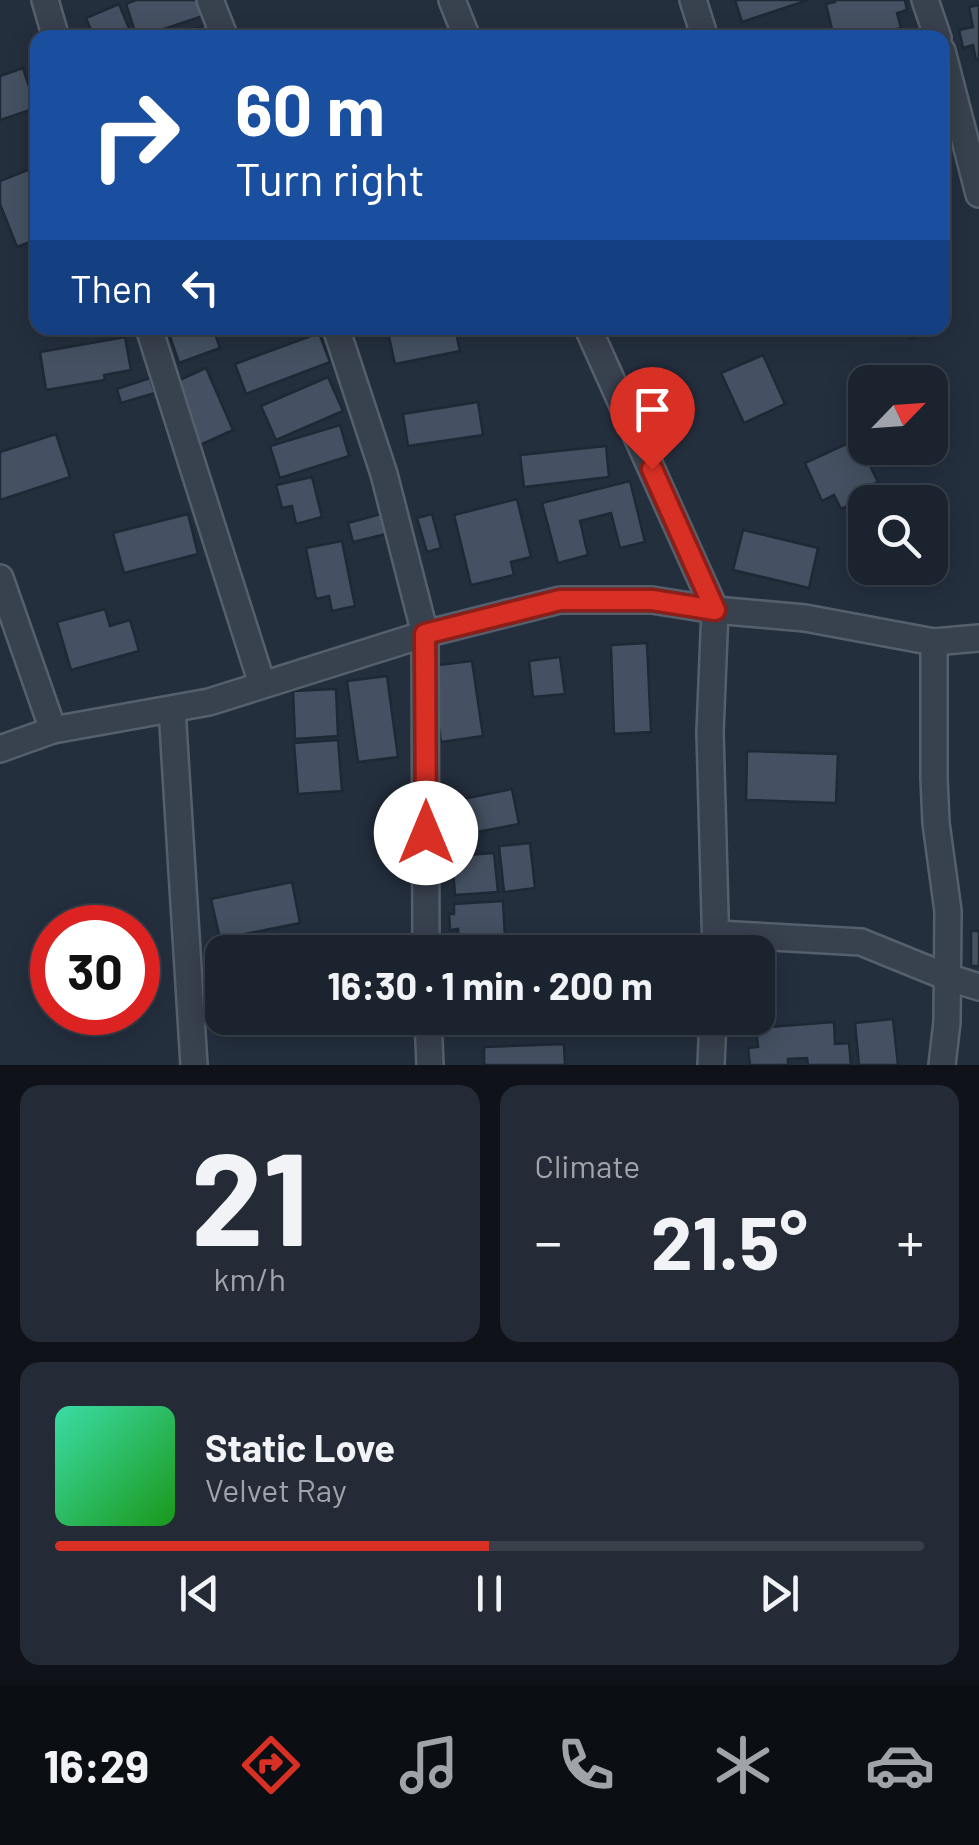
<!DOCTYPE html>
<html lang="en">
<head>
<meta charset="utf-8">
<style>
	body { margin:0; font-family:Barlow,sans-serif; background:#242b36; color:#f1f3f6; height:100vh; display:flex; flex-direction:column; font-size:38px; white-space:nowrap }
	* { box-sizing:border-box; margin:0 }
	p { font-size:32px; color:#a0a4aa }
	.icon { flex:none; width:55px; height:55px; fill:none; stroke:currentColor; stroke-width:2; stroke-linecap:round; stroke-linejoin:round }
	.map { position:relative; height:1065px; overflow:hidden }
	.drawer { display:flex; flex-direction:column; gap:20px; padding:20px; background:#0f1319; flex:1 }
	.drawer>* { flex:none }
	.hud { position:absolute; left:30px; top:30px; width:920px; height:305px; border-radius:20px; box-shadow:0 5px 25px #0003,0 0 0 2px #39404a; background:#1a4fa0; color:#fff; overflow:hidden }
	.needle { width:65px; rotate:65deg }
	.controls { position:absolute; left:848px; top:365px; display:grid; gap:20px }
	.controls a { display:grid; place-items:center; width:100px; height:100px; border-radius:20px; background:#1b232e; box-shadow:0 5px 25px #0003,0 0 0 2px #39404a; font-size:50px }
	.speed { position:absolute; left:30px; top:905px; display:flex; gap:20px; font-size:50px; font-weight:700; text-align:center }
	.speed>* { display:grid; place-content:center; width:130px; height:130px; border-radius:50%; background:#1b232e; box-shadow:0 5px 25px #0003,0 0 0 2px #39404a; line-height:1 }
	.speed .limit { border:15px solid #d22; background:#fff; color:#111 }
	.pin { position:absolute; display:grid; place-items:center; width:85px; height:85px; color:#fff; margin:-102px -42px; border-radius:50% 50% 50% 0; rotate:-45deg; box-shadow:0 0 10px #0007 }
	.pin .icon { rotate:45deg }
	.me { position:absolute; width:110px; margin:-55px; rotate:0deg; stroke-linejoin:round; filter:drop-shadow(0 0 8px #0008) }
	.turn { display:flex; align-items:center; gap:35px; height:210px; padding:0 40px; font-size:45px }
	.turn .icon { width:130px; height:130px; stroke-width:2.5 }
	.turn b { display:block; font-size:70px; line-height:85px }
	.then { display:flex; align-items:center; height:95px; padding:0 40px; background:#0003; gap:20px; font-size:38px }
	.big { font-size:75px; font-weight:700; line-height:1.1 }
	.drawer .widget { flex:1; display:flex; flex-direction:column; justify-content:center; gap:15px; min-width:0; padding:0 35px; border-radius:20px; background:#242b36 }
	.drawer .dial { align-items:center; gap:0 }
	.dial b { font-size:130px; line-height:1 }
	.song { display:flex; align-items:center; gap:30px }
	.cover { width:120px; height:120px; border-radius:15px; background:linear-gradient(135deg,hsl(160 70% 55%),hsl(120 70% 35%)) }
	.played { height:10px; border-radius:5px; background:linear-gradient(90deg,#d93025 50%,#39404a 50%) }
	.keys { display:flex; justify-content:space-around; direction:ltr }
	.heat { display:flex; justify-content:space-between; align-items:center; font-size:55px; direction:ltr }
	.drawer .tiles { flex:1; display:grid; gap:20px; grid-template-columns:1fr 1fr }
	.widget:last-child { grid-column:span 2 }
	.trip { position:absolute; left:205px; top:935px; width:570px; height:100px; border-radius:20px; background:#1b232e; box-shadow:0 5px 25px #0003,0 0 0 2px #39404a; font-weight:700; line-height:100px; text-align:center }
	.dock { display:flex; height:160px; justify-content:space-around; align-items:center; background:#0b0e12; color:#a0a4aa }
	.dock .icon { width:70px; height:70px }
	.dock .on { color:#d93025 }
	.dock b { font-size:45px; color:#f1f3f6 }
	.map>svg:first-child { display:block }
	.building { fill:#455162; stroke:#1f2835; stroke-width:2.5 }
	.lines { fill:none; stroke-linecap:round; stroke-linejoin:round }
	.street-casing { stroke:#565f6c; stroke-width:30 }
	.street { stroke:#38414e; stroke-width:25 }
	.route-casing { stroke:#8d1f18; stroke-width:25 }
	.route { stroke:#d93025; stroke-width:18 }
</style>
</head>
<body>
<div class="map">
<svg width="979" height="1065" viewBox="0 0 979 1065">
	<rect width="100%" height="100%" fill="#242f3e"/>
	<g class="building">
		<path d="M136,0H197L203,16L137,38L126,4Z"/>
		<path d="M735,0H808L742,22Z"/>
		<path d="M835,0H905L907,10L897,13L901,28L861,38H834L826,4L835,2Z"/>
		<path d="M119,4L133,38H94L86,18Z"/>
		<path d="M979,5V59L976,60L973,45L963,48L959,30L973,27L969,7Z"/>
		<path d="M207,25L211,38H178L177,35Z"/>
		<path d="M23,68L36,108L0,120V76Z"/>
		<path d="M942,168L951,208L942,209Z"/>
		<path d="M30,169L38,186V239L17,247L0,204V181Z"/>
		<path d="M167,328H213L220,348L179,363Z"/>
		<path d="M387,328H455L460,351L395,364Z"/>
		<path d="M906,328H937L938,330L910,339Z"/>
		<path d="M319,333L330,362L246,394L235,364Z"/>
		<path d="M125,337L131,370L104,375L105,380L46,390L40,352Z"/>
		<path d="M763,355L785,404L744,423L721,373Z"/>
		<path d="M206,368L233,430L200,445L173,383Z"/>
		<path d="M328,377L343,411L276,440L261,406Z"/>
		<path d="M150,378L155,393L121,403L117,389Z"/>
		<path d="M478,402L483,435L408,446L403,414Z"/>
		<path d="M340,425L349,456L280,478L270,446Z"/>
		<path d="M56,434L70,477L0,500V452Z"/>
		<path d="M857,439L878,482L866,488L870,496L841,509L834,495L822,501L805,463Z"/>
		<path d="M606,446L609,477L524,487L520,455Z"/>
		<path d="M312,477L322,517L296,524L292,506L282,508L276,485Z"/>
		<path d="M630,481L645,542L620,548L611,513L580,521L588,555L558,563L542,503Z"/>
		<path d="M517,499L531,557L511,562L514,575L471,585L454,515Z"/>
		<path d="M188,514L198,554L124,573L113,533Z"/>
		<path d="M381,514L386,534L353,542L348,523Z"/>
		<path d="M432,514L441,548L427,552L417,518Z"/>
		<path d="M934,526L949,557L930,566V528Z"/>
		<path d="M743,530L818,548L809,588L733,570Z"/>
		<path d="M342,541L355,606L332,611L329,596L316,599L306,548Z"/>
		<path d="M105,609L110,626L130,620L139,651L71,670L57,622Z"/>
		<path d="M647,643L651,732L614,734L611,645Z"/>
		<path d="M560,657L565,694L533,697L529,661Z"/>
		<path d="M472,661L483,736L441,742L430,666Z"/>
		<path d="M387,676L398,757L358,762L347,681Z"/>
		<path d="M336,689L338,736L295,739L293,691Z"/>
		<path d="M338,740L342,791L298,794L294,743Z"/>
		<path d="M747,751L838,754L836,803L746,800Z"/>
		<path d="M512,789L519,824L466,834L463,818L457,819L453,801Z"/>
		<path d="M530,843L535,888L504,892L499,846Z"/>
		<path d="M494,853L498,892L455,895L452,856Z"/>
		<path d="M292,882L300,923L220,939L211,899Z"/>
		<path d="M503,901L505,938L458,940V929L450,930L449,914H454V904Z"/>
		<rect x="971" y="931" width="8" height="35"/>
		<path d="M222,984V1009L210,1011L206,987Z"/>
		<path d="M893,1019L898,1065H859L855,1023Z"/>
		<path d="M834,1022L835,1044L849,1043L851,1065H808L807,1058L788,1059V1065H750L748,1048L758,1047L756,1028Z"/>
		<path d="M564,1044L565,1065H484V1047Z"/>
	</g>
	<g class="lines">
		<defs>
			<g id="street">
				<path d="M45,0L56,38"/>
				<path d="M210,0L225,38"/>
				<path d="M452,0L467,38"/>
				<path d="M693,0L705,38"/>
				<path d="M925,0L938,38"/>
				<path d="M942,51L979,194"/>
				<path d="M149,328L262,684"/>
				<path d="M336,328L384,474L425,634L426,952"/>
				<path d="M588,328L715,610L710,732L716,952"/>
				<path d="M0,578L53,730"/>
				<path d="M934,642V778L936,823L948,911L947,1022L942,1065"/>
				<path d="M172,709L194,1065"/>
				<path d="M0,749L53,730L209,702L425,634L560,600H652L715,610L805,618L934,642L979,638"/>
				<path d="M717,934L861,942L947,977L979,987"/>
				<path d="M428,1018L430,1065"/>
				<path d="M711,1065L713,1018"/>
			</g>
		</defs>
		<use href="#street" class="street-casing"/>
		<use href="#street" class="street"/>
	</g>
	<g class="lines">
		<defs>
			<path id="route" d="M426,833L425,634L560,600H652L715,610L652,469"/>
		</defs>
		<use href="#route" class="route-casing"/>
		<use href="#route" class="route"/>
	</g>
</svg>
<div class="controls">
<a><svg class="needle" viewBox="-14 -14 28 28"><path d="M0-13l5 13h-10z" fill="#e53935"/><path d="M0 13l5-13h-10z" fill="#a0a4aa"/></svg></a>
<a><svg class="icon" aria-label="search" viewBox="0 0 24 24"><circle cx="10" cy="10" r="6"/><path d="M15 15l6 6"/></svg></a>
</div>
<div class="speed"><div class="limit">30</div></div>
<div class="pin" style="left:652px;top:469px;background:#d93025"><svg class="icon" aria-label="arrive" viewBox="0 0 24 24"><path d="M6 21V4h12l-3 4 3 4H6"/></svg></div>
<svg class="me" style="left:426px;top:833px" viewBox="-20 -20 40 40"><circle r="19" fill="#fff"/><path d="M0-13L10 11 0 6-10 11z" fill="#d93025"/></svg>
<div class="trip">16:30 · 1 min · 200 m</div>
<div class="hud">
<div class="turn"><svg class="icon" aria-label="right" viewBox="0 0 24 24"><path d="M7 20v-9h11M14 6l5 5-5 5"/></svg><div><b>60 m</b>Turn right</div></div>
<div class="then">Then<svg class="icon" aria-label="left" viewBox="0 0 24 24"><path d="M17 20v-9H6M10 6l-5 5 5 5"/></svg></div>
</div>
</div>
<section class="drawer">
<div class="tiles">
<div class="widget dial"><b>21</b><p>km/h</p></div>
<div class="widget"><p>Climate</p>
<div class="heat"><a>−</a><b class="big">21.5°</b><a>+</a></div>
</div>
<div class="widget">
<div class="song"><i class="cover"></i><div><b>Static Love</b><p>Velvet Ray</p></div></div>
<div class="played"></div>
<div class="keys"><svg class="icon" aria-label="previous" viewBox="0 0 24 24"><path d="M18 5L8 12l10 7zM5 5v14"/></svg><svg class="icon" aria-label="pause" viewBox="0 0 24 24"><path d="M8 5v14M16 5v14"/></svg><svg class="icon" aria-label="next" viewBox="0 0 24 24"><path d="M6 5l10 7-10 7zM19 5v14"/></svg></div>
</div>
</div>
</section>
<nav class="dock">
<b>16:29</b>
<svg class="icon on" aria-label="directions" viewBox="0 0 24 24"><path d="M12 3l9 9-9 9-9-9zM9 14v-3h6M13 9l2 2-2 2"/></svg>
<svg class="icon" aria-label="music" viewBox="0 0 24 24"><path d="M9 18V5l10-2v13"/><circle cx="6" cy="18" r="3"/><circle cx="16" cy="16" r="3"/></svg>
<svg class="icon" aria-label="phone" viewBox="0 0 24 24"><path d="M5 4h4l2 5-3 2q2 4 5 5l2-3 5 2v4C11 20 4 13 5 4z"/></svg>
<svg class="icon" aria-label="climate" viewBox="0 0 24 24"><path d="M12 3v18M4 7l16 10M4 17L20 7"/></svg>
<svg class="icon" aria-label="car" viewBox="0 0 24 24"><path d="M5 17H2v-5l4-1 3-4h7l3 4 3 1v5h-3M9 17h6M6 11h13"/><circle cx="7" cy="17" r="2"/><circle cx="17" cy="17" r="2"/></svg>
</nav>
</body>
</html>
